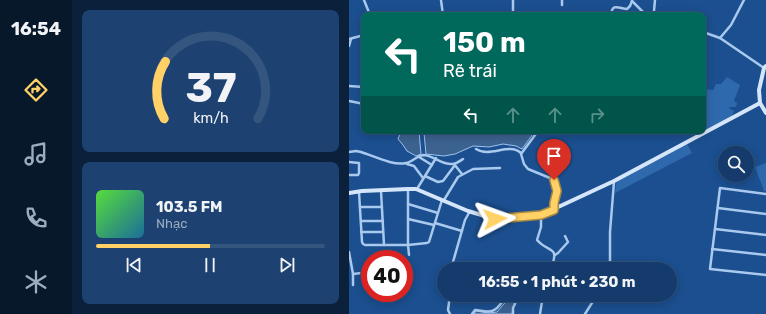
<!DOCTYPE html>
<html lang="vi">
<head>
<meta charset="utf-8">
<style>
	body { margin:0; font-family:Rubik,sans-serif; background:#1d4271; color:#f1f3f6; height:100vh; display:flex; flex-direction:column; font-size:15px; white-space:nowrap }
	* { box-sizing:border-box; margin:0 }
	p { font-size:13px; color:#9dadc1 }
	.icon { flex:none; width:22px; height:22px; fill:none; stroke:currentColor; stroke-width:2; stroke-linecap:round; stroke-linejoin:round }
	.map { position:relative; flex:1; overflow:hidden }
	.sheet { display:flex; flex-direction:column; gap:10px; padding:10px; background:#0b203b; width:277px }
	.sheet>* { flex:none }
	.banner { position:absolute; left:12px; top:12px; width:345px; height:122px; border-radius:8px; box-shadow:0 2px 10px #0003,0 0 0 1px #33557e; background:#00695c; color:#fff; overflow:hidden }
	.controls { position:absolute; left:369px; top:146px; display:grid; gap:8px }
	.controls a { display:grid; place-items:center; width:36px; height:36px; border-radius:50%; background:#143b6b; box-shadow:0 2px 10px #0003,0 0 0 1px #33557e; font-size:20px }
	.speed { position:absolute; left:12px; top:250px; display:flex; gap:8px; font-size:20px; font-weight:700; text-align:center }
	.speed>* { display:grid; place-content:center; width:52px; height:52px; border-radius:50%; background:#143b6b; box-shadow:0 2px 10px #0003,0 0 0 1px #33557e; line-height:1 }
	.speed .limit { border:6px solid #d22; background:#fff; color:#111 }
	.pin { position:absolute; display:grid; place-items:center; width:34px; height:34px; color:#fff; margin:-41px -17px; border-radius:50% 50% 50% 0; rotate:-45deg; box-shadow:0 0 4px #0007 }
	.pin .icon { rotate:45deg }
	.me { position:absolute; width:44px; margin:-22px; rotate:86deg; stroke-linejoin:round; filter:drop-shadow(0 0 3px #0008) }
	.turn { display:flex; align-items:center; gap:14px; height:84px; padding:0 16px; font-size:18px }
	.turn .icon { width:52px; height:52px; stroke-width:2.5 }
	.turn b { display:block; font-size:28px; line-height:34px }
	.lanes { display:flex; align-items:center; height:38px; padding:0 16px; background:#0003; justify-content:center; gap:20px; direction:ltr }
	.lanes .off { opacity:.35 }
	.sheet .widget { flex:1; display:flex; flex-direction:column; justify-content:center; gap:6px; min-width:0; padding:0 14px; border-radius:8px; background:#1d4271 }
	.sheet .dial { align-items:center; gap:0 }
	.dial svg { height:104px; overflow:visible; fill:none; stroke:#33557e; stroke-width:7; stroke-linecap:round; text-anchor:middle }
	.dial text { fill:#f1f3f6; stroke:none }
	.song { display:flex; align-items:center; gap:12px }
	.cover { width:48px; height:48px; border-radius:6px; background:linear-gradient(135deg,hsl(110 70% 55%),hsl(200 70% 35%)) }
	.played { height:4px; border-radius:2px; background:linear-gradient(90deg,#ffd166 50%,#33557e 50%) }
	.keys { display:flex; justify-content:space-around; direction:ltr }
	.trip { position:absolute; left:88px; top:262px; width:240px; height:40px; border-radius:20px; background:#143b6b; box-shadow:0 2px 10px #0003,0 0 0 1px #33557e; font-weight:700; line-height:40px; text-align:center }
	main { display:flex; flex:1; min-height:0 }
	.dock { display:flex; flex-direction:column; width:72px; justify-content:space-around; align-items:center; background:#08182b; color:#9dadc1 }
	.dock .icon { width:28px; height:28px }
	.dock .selected { color:#ffd166 }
	.dock b { font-size:18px; color:#f1f3f6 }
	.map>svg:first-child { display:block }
	.green { fill:#2e69ad }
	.water { fill:#3c6290; stroke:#9cc4f0 }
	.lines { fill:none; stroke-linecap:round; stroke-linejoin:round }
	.street { stroke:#a9c9ee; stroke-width:2.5 }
	.secondary { stroke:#d6e6fa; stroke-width:4 }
	.route-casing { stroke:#a68842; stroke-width:10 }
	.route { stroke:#ffd166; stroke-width:7 }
</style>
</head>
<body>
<main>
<nav class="dock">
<b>16:54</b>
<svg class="icon selected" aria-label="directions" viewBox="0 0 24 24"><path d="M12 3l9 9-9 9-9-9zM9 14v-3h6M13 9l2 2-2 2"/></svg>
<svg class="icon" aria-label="music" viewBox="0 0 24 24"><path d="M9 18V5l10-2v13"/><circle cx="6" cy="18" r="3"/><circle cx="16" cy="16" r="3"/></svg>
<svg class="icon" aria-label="phone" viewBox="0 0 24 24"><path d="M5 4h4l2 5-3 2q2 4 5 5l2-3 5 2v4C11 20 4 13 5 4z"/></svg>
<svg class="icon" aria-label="climate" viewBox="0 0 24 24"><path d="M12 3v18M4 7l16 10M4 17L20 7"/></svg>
</nav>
<section class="sheet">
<div class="widget dial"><svg viewBox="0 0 100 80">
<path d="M14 69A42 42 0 1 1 86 69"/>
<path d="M14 69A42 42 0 0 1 15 25" stroke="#ffd166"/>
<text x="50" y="56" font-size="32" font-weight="700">37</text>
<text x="50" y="72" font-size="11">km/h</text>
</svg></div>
<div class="widget">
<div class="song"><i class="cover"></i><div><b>103.5 FM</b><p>Nhạc</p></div></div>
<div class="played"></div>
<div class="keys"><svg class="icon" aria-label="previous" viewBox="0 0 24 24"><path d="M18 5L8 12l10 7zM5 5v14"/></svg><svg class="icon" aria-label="pause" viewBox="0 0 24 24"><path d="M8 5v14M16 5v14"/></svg><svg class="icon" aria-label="next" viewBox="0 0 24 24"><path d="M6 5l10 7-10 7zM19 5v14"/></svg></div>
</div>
</section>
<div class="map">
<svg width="417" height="314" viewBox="0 0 417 314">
	<rect width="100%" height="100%" fill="#1b4f8f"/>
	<g class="green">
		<path d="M378,77L391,85L385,101L388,103L387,107H380V108L385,111L383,116L356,131L354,129V89L364,90L367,84H372Z"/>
		<path d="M338,144L343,153L266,193L267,184L268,181Z"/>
		<path d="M417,163V191H415L406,167Z"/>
	</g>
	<g class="water">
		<path d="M52,131H70L72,154L67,156L58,151L54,145L49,139Z"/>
		<path d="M80,131H186L173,149L167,146L154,144L140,147L124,146L106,154L95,156L77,154L75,133Z"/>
		<path d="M160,298L166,300L163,314H125L127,311L140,313L148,312Z"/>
	</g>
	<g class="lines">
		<g class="street">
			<path d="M15,0L21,15"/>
			<path d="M92,0L94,15"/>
			<path d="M213,0V5"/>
			<path d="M283,1L293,11L299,15"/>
			<path d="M162,15L164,11V0"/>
			<path d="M262,15C263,2 271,9 278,9L281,6L283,1"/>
			<path d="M302,15L305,11L306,0"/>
			<path d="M354,32L371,38L415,68"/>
			<path d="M371,38L382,25L395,0"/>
			<path d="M0,39L15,35"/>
			<path d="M0,46L2,39"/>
			<path d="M0,86L15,87"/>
			<path d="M0,101L15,104"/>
			<path d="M189,131L172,154L175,164L179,169L201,178C212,186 206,198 205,209"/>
			<path d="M127,149C141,158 160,142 172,153"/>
			<path d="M0,152L7,151L12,152C25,156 44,166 57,163C63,162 68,156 74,155C84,155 93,165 103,164C107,164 111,161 114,159"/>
			<path d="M70,157L83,165"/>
			<path d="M0,162L10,163V173L9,175H0"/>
			<path d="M58,164L65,166L74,178"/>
			<path d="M105,164L113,174"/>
			<path d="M76,176L89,182L94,181L106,165"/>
			<path d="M68,189L87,158"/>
			<path d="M32,191L35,245"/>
			<path d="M10,192L13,242L14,244L16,245H59V189"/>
			<path d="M417,194L371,188L361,269L417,275"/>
			<path d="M95,200L109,177L124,169L151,168"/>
			<path d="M59,204L89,213"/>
			<path d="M11,207H33"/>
			<path d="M369,208L417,214"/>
			<path d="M192,215V227L188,240C200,254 211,244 202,269"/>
			<path d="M59,219L85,225"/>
			<path d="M12,221H34"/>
			<path d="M86,223L113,231"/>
			<path d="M366,229L417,235"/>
			<path d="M12,232H34"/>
			<path d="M363,249L417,255"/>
			<path d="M0,252L4,274V285"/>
			<path d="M60,255L59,245L78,243L80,242L93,200"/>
			<path d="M206,255L209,253L219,242L216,236"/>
			<path d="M55,268L57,269"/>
			<path d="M102,269L116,220L121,211"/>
			<path d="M261,269V232L265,182"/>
			<path d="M4,274L21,272"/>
			<path d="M101,314L99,310L101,295"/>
			<path d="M123,314L126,310H127C140,312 145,314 153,302C155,299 157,298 160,296L164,297L167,300L166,304L164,308V314"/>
			<path d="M191,314L194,295"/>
			<path d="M236,314L248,295"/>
		</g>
		<g class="secondary">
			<path d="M417,66L415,68L410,90L411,103L417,113"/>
			<path d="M0,193L13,191L59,189H67L119,211L146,219L192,215L265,181L411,103"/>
		</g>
	</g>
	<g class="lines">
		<defs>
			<path id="route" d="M146,219L192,215L205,210V203L208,191L205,180"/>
		</defs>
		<use href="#route" class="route-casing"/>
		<use href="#route" class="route"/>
	</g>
</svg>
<div class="controls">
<a><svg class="icon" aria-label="search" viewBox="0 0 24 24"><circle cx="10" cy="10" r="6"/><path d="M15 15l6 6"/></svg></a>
</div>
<div class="speed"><div class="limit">40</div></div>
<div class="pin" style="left:205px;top:180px;background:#d93025"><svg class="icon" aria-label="arrive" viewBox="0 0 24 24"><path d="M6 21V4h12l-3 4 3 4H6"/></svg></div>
<svg class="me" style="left:146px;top:219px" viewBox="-20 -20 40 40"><path d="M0-17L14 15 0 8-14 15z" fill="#ffd166" stroke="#fff" stroke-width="4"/></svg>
<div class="trip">16:55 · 1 phút · 230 m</div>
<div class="banner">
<div class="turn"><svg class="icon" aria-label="left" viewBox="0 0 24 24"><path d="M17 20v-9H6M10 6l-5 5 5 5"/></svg><div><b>150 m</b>Rẽ trái</div></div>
<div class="lanes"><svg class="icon" aria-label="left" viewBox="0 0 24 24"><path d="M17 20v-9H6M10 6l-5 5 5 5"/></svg><svg class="icon off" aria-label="ahead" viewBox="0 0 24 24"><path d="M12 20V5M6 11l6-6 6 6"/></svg><svg class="icon off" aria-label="ahead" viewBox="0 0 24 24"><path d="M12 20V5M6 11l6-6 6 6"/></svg><svg class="icon off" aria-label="right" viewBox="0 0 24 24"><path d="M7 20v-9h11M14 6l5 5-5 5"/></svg></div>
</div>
</div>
</main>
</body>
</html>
